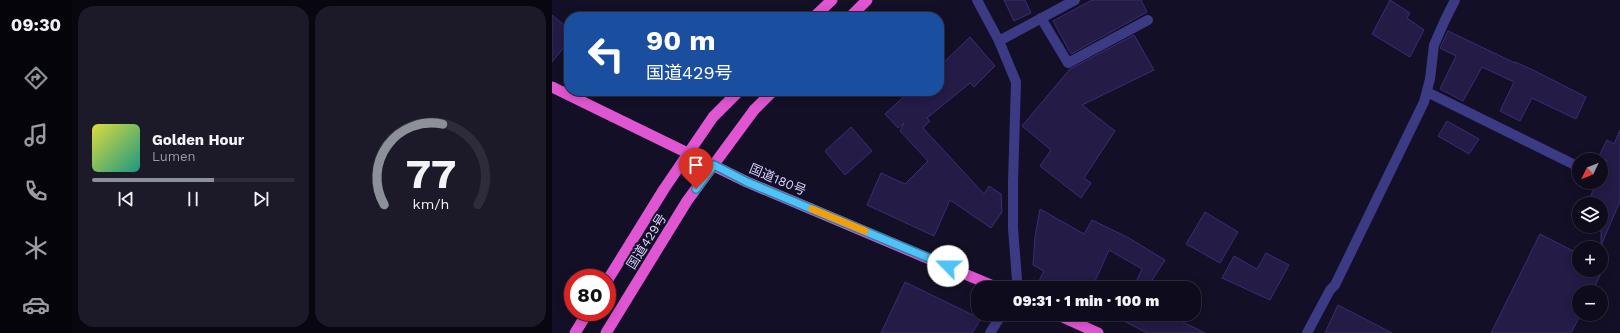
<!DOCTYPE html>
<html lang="en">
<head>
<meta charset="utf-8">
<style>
	body { margin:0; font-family:"Work Sans","Noto Sans JP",sans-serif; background:#1c1929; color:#f1f3f6; height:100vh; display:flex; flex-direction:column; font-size:15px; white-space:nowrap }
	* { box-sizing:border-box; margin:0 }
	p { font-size:13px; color:#9b9ba3 }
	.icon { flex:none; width:22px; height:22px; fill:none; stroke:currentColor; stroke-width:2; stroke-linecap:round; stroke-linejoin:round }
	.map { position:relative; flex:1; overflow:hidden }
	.sheet { display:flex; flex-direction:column; gap:6px; padding:6px; background:#08060f; width:480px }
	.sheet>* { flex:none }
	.banner { position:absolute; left:12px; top:12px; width:380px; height:84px; border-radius:16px; box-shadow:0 2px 10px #0003,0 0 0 1px #2e2b3b; background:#1a4fa0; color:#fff; overflow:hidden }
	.needle { width:26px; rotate:227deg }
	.fabs { position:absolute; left:1020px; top:153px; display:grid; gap:8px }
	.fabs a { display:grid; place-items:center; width:36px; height:36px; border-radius:50%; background:#0e0b1c; box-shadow:0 2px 10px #0003,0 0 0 1px #2e2b3b; font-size:20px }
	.speed { position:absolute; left:12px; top:269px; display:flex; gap:8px; font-size:20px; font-weight:700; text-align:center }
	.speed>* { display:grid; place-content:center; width:52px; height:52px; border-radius:50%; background:#0e0b1c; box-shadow:0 2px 10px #0003,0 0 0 1px #2e2b3b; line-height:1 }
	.speed .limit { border:6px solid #d22; background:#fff; color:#111 }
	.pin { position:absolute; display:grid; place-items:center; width:34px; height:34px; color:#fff; margin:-41px -17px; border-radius:50% 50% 50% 0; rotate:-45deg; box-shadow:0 0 4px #0007 }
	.pin .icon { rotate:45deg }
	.me { position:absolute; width:44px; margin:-22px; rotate:293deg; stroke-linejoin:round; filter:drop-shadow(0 0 3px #0008) }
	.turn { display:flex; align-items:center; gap:14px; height:84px; padding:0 16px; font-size:18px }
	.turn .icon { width:52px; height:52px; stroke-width:2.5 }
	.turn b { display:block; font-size:28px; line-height:34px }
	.sheet .card { flex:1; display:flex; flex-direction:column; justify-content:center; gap:6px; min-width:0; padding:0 14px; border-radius:16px; background:#1c1929 }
	.sheet .dial { align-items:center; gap:0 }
	.dial svg { height:104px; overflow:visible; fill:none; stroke:#2e2b3b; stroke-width:7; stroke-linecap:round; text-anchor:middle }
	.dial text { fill:#f1f3f6; stroke:none }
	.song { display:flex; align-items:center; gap:12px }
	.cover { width:48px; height:48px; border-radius:6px; background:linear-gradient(135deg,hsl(60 70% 55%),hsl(170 70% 35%)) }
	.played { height:4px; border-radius:2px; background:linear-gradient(90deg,#8c9099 60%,#2e2b3b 60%) }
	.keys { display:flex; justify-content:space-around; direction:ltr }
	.sheet .tiles { flex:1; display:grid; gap:6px; grid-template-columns:repeat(2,1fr) }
	.trip { position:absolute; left:419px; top:281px; width:230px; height:40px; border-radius:16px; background:#0e0b1c; box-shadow:0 2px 10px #0003,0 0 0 1px #2e2b3b; font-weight:800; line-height:40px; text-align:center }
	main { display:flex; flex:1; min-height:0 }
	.tabs { display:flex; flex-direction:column; width:72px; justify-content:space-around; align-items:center; background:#06040b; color:#9b9ba3 }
	.tabs .icon { width:28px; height:28px }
	.tabs .current { color:#8c9099 }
	.tabs b { font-size:18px; color:#f1f3f6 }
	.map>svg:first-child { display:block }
	.building { fill:#241b47; stroke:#3b2d73 }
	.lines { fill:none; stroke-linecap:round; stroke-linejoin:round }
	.minor { stroke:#3d3a85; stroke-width:10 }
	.trunk { stroke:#e055d1; stroke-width:11 }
	.route-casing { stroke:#337fa1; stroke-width:10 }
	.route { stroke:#4fc3f7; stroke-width:7 }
	.slow { stroke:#f59e0b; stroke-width:7 }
	.labels { text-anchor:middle; stroke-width:4; stroke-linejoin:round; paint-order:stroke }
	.street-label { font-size:13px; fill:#d9d4ff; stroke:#130f26 }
</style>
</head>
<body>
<main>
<nav class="tabs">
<b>09:30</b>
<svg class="icon current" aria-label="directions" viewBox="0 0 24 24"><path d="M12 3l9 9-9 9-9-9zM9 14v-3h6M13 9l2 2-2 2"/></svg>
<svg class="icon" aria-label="music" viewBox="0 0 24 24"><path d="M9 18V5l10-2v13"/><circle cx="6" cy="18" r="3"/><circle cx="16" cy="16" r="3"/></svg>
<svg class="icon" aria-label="phone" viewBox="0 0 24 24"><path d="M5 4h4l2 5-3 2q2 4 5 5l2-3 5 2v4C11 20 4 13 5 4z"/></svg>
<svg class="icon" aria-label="climate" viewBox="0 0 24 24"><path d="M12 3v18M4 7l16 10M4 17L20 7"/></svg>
<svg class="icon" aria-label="car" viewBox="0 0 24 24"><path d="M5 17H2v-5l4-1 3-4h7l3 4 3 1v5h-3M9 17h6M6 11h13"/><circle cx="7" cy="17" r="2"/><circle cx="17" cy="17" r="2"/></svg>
</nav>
<section class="sheet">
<div class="tiles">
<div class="card">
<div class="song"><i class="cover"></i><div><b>Golden Hour</b><p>Lumen</p></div></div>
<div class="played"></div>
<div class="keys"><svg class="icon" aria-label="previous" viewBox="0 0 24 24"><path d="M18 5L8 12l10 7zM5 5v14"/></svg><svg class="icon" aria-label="pause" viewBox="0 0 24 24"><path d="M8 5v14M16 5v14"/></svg><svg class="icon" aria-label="next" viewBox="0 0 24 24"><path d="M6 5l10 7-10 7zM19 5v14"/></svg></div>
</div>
<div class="card dial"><svg viewBox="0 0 100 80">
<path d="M14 69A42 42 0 1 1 86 69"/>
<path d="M14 69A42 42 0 0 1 59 7" stroke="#8c9099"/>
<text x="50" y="56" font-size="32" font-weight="700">77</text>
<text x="50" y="72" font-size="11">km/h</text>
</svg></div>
</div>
</section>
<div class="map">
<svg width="1068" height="333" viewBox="0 0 1068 333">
	<rect width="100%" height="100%" fill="#130f26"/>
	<g class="building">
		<path d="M452,0H473L479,13L462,21Z"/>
		<path d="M540,0H589L595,12L519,54L501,21Z"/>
		<path d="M838,0L858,13L855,18L872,30L858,57L820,34Z"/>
		<path d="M0,15L17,29V41L0,62Z"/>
		<path d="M896,31L963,63V62L979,69L1034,97L1024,119L980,98L968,121L948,111L962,82L930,67L911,101L888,89L904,56L888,48Z"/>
		<path d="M582,35L602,70L530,105L563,131L532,178L539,183L529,198L488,166L499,150L470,126L518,69Z"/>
		<path d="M418,37L443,66L422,87L418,83L375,118L378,121L371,128L432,194L437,186L449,194L450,212L439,228L398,200L382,236L315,205L329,173L353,184L376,161L348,131L352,123L346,128L333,114L358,91H387V67Z"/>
		<path d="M895,121L927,139L917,154L886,136Z"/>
		<path d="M299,127L320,151L293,175L273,151Z"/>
		<path d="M1068,130V201L1049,246V204H1035L1045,182H1049V172L1055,160H1045L1055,140L1062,144Z"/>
		<path d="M488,209L532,234L540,220L577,238L613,260L595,288H581L590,269L557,250L540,288H498L486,283L492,271L481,265L483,237Z"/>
		<path d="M653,212L686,232L668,263L634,244Z"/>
		<path d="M988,234L1027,254V270H1049V265L1052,267L1040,292H1027V314H1029L1019,333H939Z"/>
		<path d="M714,253L737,265L718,300L670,278L682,256L705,269Z"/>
		<path d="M353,282L429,319L420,333H329Z"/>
		<path d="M786,305L840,333H773Z"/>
		<path d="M568,314H615L653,333H595L566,318Z"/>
	</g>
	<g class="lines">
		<g class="minor">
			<path d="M425,0L447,41L464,82L461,182V228L465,280L463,288"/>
			<path d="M489,18L516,63L596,20"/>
			<path d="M447,41L523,0"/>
			<path d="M875,92L1027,167"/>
			<path d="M438,333L450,314"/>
			<path d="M755,333L778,290L783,285L872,102L878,79L882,45L893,20L903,0"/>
		</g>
		<g class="trunk">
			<path d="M262,17L280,0"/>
			<path d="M298,17L315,0"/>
			<path d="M0,87L195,182L446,288"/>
			<path d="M55,281L112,189L161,117L187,91"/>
			<path d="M504,314L546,333"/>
			<path d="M23,333L36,312"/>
			<path d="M54,333L135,201L202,110L221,91"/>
		</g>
	</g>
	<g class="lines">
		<defs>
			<path id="route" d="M144,189L162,165L195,182L396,266"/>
		</defs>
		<use href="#route" class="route-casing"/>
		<use href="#route" class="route"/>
		<path class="slow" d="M260,209L313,231"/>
	</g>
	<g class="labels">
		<g class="street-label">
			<text transform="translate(226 179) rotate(23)" y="5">国道180号</text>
			<text transform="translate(94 241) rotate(-58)" y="5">国道429号</text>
		</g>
	</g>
</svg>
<div class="fabs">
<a><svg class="needle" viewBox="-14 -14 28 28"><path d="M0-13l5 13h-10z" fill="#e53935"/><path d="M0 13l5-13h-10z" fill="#9b9ba3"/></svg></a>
<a><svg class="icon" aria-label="layers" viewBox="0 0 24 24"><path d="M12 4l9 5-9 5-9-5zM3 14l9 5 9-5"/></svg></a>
<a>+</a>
<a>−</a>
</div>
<div class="speed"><div class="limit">80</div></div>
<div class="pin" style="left:144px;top:189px;background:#d93025"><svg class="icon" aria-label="arrive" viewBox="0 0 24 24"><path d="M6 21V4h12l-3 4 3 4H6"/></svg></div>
<svg class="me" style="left:396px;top:266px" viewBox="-20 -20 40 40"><circle r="19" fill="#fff"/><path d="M0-13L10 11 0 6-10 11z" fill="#4fc3f7"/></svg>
<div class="trip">09:31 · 1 min · 100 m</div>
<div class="banner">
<div class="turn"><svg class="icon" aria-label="left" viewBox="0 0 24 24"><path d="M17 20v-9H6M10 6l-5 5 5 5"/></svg><div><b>90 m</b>国道429号</div></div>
</div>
</div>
</main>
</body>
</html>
